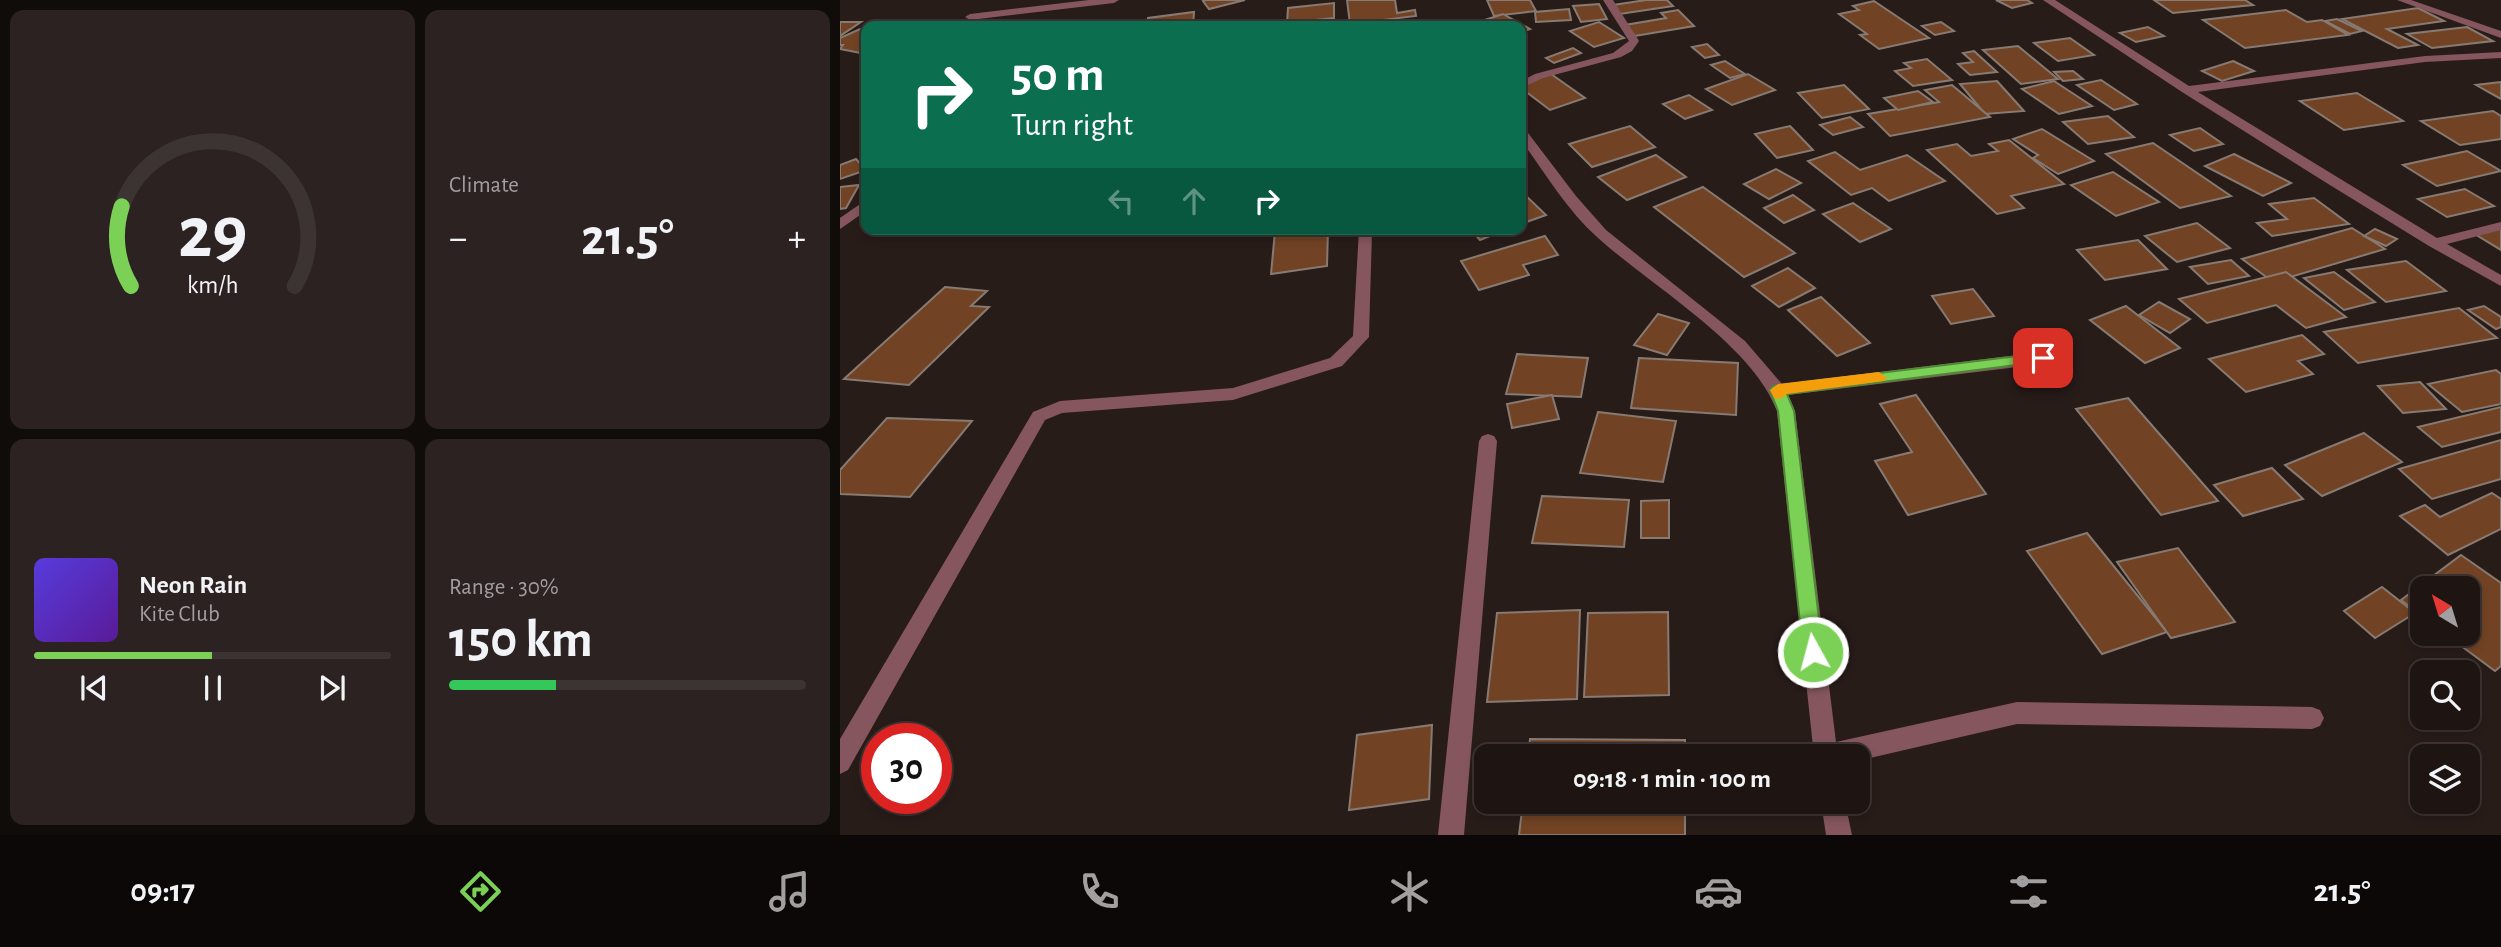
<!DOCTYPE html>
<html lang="en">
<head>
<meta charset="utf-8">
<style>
	body { margin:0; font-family:"Alegreya Sans",sans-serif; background:#2b2221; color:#f1f3f6; height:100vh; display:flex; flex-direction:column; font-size:26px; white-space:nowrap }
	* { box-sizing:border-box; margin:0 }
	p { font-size:23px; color:#a19fa0 }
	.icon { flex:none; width:38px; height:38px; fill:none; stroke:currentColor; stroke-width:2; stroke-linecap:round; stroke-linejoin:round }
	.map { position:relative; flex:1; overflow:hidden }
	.panel { display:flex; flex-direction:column; gap:10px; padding:10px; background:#100c0a; width:840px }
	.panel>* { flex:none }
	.hud { position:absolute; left:21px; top:21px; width:665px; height:214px; border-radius:14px; box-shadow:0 4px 10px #0003,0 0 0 2px #3c3433; background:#0b6e4f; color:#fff; overflow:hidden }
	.needle { width:46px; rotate:322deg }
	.controls { position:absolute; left:1570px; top:576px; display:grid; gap:14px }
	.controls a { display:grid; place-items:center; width:70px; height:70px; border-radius:14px; background:#1e1513; box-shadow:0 4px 10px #0003,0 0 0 2px #3c3433; font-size:35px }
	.speed { position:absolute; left:21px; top:723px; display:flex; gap:14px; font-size:35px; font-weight:700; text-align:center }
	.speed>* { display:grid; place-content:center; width:91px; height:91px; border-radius:50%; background:#1e1513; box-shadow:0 4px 10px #0003,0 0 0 2px #3c3433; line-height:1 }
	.speed .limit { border:10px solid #d22; background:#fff; color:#111 }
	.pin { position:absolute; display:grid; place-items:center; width:60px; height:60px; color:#fff; margin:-30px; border-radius:14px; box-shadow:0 4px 10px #0006 }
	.me { position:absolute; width:77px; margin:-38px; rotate:353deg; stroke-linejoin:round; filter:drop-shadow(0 0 5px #0008) }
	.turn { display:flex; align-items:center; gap:24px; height:147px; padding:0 35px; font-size:32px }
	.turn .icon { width:91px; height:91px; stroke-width:2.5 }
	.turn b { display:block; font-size:49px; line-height:60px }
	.lanes { display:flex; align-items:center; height:66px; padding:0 35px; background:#0003; justify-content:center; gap:35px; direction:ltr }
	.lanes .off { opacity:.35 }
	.big { font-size:52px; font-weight:600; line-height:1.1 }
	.panel .widget { flex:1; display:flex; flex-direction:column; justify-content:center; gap:10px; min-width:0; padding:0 24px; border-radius:14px; background:#2b2221 }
	.panel .dial { align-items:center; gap:0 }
	.dial svg { height:182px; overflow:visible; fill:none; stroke:#3c3433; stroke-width:7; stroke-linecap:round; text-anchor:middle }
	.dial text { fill:#f1f3f6; stroke:none }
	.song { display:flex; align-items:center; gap:21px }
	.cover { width:84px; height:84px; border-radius:10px; background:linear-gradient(135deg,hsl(250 70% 55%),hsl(270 70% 35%)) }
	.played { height:7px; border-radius:4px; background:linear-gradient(90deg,#7bd155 50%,#3c3433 50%) }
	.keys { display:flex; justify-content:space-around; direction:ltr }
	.heat { display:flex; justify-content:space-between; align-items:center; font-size:38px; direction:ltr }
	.charge { height:10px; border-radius:5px; background:linear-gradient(90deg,#34c759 30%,#3c3433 0) }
	.panel .tiles { flex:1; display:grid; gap:10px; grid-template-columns:repeat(2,1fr) }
	.trip { position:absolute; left:634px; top:744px; width:396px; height:70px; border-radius:14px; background:#1e1513; box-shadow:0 4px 10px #0003,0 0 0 2px #3c3433; font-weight:600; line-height:70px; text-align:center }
	.tabs { display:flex; height:112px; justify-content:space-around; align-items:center; background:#0c0808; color:#a19fa0 }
	.tabs .icon { width:49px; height:49px }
	.tabs .current { color:#7bd155 }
	.tabs b { font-size:32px; color:#f1f3f6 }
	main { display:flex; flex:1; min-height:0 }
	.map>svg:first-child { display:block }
	.building { fill:#714324; stroke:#877a72; stroke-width:2 }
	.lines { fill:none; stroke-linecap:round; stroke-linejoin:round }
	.minor { fill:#85565d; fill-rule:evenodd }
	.route { fill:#7bd155; stroke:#508837; stroke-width:2 }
	.slow { fill:#f59e0b }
</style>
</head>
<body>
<main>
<section class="panel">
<div class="tiles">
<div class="widget dial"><svg viewBox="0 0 100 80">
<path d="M14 69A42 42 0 1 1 86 69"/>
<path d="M14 69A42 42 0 0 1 10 34" stroke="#7bd155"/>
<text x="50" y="56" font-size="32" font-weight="700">29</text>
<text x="50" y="72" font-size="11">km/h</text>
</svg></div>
<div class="widget"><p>Climate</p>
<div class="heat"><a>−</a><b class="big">21.5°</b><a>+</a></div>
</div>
<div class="widget">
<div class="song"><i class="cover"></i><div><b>Neon Rain</b><p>Kite Club</p></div></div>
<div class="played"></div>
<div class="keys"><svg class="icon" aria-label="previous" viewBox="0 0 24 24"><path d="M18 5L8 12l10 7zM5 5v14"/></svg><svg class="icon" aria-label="pause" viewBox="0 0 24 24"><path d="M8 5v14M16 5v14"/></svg><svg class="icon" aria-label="next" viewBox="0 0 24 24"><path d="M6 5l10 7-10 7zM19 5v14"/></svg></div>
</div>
<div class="widget"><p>Range · 30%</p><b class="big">150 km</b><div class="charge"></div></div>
</div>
</section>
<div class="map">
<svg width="1661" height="835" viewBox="0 0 1661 835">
	<rect width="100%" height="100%" fill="#281c19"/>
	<g class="building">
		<path d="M405,0L369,9L363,1L366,0Z"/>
		<path d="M507,0H555L557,13L575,10L576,16L510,24Z"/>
		<path d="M647,0H690L696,11L654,16Z"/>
		<path d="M806,0H827L833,6L780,14L773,5Z"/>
		<path d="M1156,0H1187L1192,3L1172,8Z"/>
		<path d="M1314,0H1405L1413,5L1333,13Z"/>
		<path d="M1034,1L1089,38L1039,49L1020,35L1027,34L999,14L1019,10L1013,6Z"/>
		<path d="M494,3V18L447,23L448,8Z"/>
		<path d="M759,4L767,19L741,22L733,6Z"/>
		<path d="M1578,8L1604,21L1547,29L1578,45L1558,48L1502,19Z"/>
		<path d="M729,9L731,20L696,22L695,12Z"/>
		<path d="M838,10L854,26L795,36L785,25L826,18L821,13Z"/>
		<path d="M1446,10L1467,22L1482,20L1508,35L1405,48L1363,20Z"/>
		<path d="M354,12L353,26H307L308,18Z"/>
		<path d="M663,14L690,29L681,32V26L629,25Z"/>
		<path d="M1497,19L1522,31L1510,34L1485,21Z"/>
		<path d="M0,22H21L0,36Z"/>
		<path d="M759,22L784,38L754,47L730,31Z"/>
		<path d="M1101,22L1114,31L1095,35L1082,26Z"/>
		<path d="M1308,27L1324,36L1296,42L1280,33Z"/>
		<path d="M1627,27L1653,41L1592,48L1567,34Z"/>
		<path d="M20,29L26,30V54L0,49L3,45H0V38Z"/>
		<path d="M1230,38L1254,55L1218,61L1194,43Z"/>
		<path d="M867,44L879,55L865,58L852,47Z"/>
		<path d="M1178,46L1218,79L1181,84L1143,50Z"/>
		<path d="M733,48L741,53L714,63L706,58Z"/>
		<path d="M1134,51L1157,72L1130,75L1118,64L1133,62L1123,53Z"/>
		<path d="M1087,59L1112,80L1073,86L1055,71L1071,68L1064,63Z"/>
		<path d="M885,61L905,74L890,78L871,65Z"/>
		<path d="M1393,61L1414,71L1382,81L1362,71Z"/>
		<path d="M1233,71L1243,79L1223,81L1214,72Z"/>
		<path d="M711,74L745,98L710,110L681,88V84Z"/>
		<path d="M908,74L935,90L892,105L866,89Z"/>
		<path d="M1261,80L1297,104L1274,110L1237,85Z"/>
		<path d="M1157,81L1184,111L1145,114L1120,84Z"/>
		<path d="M1214,81L1252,106L1219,114L1182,89Z"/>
		<path d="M1661,82V99L1636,85Z"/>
		<path d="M1004,85L1029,109L982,118L958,93Z"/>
		<path d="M1112,85L1150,117L1050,136L1028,114L1099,102L1085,90Z"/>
		<path d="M1078,91L1093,102L1058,110L1044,98Z"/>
		<path d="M1517,93L1563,121L1504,130L1460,101Z"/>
		<path d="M849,95L872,110L845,119L823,104Z"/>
		<path d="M1653,111L1661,116V139L1620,145L1581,121Z"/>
		<path d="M1268,116L1294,137L1248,144L1223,122Z"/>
		<path d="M1010,117L1023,127L993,135L980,125Z"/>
		<path d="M790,126L815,147L752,167L729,144Z"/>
		<path d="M950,126L973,150L937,158L915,134Z"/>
		<path d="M1360,128L1383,144L1354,151L1330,135Z"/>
		<path d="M1202,129L1254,161L1218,174L1193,158L1198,155L1173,139Z"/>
		<path d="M1169,140L1224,184L1171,196L1184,208L1157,214L1087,150L1117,144L1131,156L1158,151L1149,144Z"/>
		<path d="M1313,143L1391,196L1340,208L1266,154Z"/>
		<path d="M1627,151L1661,171L1597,186L1563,165Z"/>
		<path d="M995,152L1020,170L1067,155L1105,181L1049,201L1032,188L1011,195L968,161Z"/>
		<path d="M1394,154L1451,183L1423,196L1365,166Z"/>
		<path d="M816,155L846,177L787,200L758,177Z"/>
		<path d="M16,159L26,170L0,179V165Z"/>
		<path d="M936,169L961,183L929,199L904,184Z"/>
		<path d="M1273,172L1319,202L1276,216L1231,185Z"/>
		<path d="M19,185L6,208L0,209V187Z"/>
		<path d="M863,187L955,253L904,277L814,207Z"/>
		<path d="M1625,189L1654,206L1607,217L1578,199Z"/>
		<path d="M681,191L706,215L681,224Z"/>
		<path d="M953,195L974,210L944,223L924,208Z"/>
		<path d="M1474,198L1509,224L1432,236L1417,223L1447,219L1429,204Z"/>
		<path d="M1013,203L1051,229L1020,242L983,214Z"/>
		<path d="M1357,223L1390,248L1337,262L1305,236Z"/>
		<path d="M1661,226V250L1633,233Z"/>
		<path d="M1512,228L1545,249L1433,282L1402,259Z"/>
		<path d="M446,229H488L487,266L431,274L435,231Z"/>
		<path d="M630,229H667L640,240Z"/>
		<path d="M1535,229L1557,239L1546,246L1524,236Z"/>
		<path d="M705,236L718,255L683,265L689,275L639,290L621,261Z"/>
		<path d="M1298,240L1327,269L1265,280L1237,250Z"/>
		<path d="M1391,260L1409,276L1368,284L1350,267Z"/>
		<path d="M1566,261L1606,291L1546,302L1507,270Z"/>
		<path d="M948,268L975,288L939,307L912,286Z"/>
		<path d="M1446,272L1506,317L1466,328L1436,305L1367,323L1339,299Z"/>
		<path d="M1494,272L1535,302L1504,310L1464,278Z"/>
		<path d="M105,287L147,291L131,306L149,307L69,385L4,379Z"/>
		<path d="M1133,289L1154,316L1111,324L1092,296Z"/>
		<path d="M981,297L1030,343L997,356L948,310Z"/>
		<path d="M1319,302L1350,319L1330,333L1299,315Z"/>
		<path d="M1286,306L1340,348L1305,363L1250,320Z"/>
		<path d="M1644,306L1661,317V327L1656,329L1628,310Z"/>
		<path d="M1619,308L1657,338L1518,363L1484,332Z"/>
		<path d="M818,314L849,323L827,355L794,345Z"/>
		<path d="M1462,335L1484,354L1458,361L1473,374L1406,392L1369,359Z"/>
		<path d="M677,354L748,358L741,397L666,394Z"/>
		<path d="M799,358L898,363L896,415L791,408Z"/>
		<path d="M1656,370L1661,374V404L1622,412L1588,384Z"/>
		<path d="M1580,382L1606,409L1563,413L1538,386Z"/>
		<path d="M712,395L719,419L672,428L667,404Z"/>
		<path d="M1076,395L1146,494L1068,515L1035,461L1072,452L1040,404Z"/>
		<path d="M1288,398L1378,501L1321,515L1236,409Z"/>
		<path d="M1661,407V432L1602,447L1578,427Z"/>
		<path d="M758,412L836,421L823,482L740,473Z"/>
		<path d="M47,418L132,421L70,497L0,494V470Z"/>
		<path d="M1524,433L1562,462L1482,496L1445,465Z"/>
		<path d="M1661,440V479L1592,499L1559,469Z"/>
		<path d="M1432,468L1463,499L1403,516L1374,485Z"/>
		<path d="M1652,493L1661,499V529L1608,555L1560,516L1585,505L1600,517Z"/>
		<path d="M702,496L789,500L784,547L692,543Z"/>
		<path d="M829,500V538H801V501Z"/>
		<path d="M1247,533L1327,632L1262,654L1187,551Z"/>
		<path d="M1338,548L1395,622L1331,638L1277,562Z"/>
		<path d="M1621,555L1661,583V666L1655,671L1605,634H1628V588H1582V616L1561,600Z"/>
		<path d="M1542,587L1575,613L1535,638L1504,611Z"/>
		<path d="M740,610L737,699L647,702L657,613Z"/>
		<path d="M828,612L829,695L744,697L748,613Z"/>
		<path d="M592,725L589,799L509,810L517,735Z"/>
		<path d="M690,739L845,740V756H688Z"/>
		<path d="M683,802H845V835H679Z"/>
	</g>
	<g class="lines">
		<g class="minor">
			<path d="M249,0H279L274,3L130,20L125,17L130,14Z"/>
			<path d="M763,0H773L799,41L792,51L781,57L703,78L681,88V81L695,74L773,53L789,41Z"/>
			<path d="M1203,0H1215L1349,86L1585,56L1661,52V58L1585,62L1358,92L1597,238L1661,222V230L1607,244L1661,275V286L1589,246L1485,182L1342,92Z"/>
			<path d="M1557,0H1571L1661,31V38Z"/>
			<path d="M681,128L685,129L736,196L766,230L905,341L942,384L1203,352L1211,358L1203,364L948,395L955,411L996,742L1177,702L1472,707L1480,710L1484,718L1480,726L1472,729L1177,724L1017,761V756H974L937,411C912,344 811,286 757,237C727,210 705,173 681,140Z"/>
			<path d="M26,200V211L0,229V218Z"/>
			<path d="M519,229L532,231L529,337L502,366L393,400L222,413L205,420L8,770L0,774V739L193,412L220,401L393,388L490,358L513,336Z"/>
			<path d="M648,434L654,436L657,441L624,835H598L639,441L642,436Z"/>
			<path d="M981,802H1005L1012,835H986Z"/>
		</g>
	</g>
	<path class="route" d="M1203,353L1210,358L1208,361L947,394L954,411L983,652L980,658L973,661L966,658L963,652L938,411L930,390L933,386Z"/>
	<path class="slow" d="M1039,372L1047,378L1044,381L947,394L940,399L934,398L930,390L938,384Z"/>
</svg>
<div class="controls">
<a><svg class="needle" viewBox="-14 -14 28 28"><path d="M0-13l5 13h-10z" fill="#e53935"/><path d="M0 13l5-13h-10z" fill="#a19fa0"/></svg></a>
<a><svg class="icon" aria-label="search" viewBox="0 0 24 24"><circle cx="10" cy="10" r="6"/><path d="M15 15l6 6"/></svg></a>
<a><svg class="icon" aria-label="layers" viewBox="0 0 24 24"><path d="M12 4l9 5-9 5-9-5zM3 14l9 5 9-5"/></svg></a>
</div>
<div class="speed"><div class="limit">30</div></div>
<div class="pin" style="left:1203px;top:358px;background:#d93025"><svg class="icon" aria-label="arrive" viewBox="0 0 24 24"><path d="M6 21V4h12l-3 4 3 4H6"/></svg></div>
<svg class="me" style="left:973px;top:652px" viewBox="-20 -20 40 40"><circle r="17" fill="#7bd155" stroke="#fff" stroke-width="3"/><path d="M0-11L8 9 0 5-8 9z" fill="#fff"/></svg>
<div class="trip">09:18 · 1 min · 100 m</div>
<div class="hud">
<div class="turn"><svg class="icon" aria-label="right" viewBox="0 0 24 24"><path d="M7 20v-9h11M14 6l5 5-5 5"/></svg><div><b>50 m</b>Turn right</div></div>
<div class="lanes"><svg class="icon off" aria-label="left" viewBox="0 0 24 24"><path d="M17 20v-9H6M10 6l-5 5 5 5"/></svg><svg class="icon off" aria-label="ahead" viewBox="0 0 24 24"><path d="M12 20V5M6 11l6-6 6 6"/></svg><svg class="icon" aria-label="right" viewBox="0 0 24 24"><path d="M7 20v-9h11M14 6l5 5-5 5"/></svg></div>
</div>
</div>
</main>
<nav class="tabs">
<b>09:17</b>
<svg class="icon current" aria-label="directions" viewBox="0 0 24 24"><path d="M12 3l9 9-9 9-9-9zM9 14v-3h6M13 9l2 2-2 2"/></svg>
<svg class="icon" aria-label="music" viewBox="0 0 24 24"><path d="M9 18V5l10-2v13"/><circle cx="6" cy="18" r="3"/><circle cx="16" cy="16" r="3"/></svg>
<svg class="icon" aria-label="phone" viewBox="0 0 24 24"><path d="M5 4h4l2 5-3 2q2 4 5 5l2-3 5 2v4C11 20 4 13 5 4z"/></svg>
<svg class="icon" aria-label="climate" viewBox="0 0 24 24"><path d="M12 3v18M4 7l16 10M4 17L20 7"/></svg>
<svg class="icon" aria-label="car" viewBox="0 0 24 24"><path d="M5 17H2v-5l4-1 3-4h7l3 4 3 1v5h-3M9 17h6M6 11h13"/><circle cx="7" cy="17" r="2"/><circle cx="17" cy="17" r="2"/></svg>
<svg class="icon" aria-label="filters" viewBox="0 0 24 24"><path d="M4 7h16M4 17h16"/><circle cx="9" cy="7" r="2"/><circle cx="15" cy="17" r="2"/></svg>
<b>21.5°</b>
</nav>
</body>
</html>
